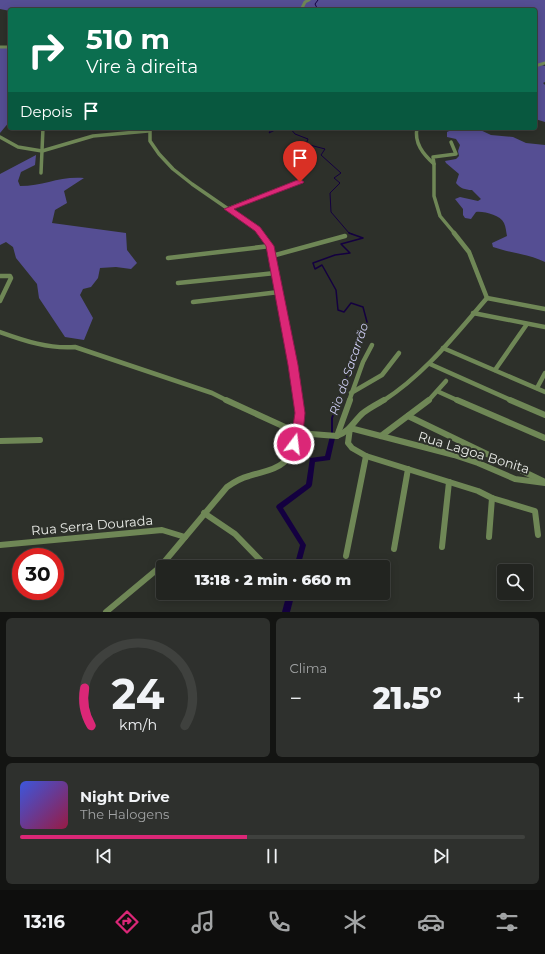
<!DOCTYPE html>
<html lang="pt">
<head>
<meta charset="utf-8">
<style>
	body { margin:0; font-family:Montserrat,sans-serif; background:#2e302d; color:#f1f3f6; height:100vh; display:flex; flex-direction:column; font-size:15px; white-space:nowrap }
	* { box-sizing:border-box; margin:0 }
	p { font-size:13px; color:#a2a4a5 }
	.icon { flex:none; width:22px; height:22px; fill:none; stroke:currentColor; stroke-width:2; stroke-linecap:round; stroke-linejoin:round }
	.map { position:relative; height:612px; overflow:hidden }
	.details { display:flex; flex-direction:column; gap:6px; padding:6px; background:#131412; flex:1 }
	.details>* { flex:none }
	.banner { position:absolute; left:8px; top:8px; width:529px; height:122px; border-radius:4px; box-shadow:0 2px 10px #0003,0 0 0 1px #3f413e; background:#0b6e4f; color:#fff; overflow:hidden }
	.buttons { position:absolute; left:497px; top:564px; display:grid; gap:8px }
	.buttons a { display:grid; place-items:center; width:36px; height:36px; border-radius:4px; background:#222420; box-shadow:0 2px 10px #0003,0 0 0 1px #3f413e; font-size:20px }
	.speed { position:absolute; left:12px; top:548px; display:flex; gap:8px; font-size:20px; font-weight:700; text-align:center }
	.speed>* { display:grid; place-content:center; width:52px; height:52px; border-radius:50%; background:#222420; box-shadow:0 2px 10px #0003,0 0 0 1px #3f413e; line-height:1 }
	.speed .limit { border:6px solid #d22; background:#fff; color:#111 }
	.pin { position:absolute; display:grid; place-items:center; width:34px; height:34px; color:#fff; margin:-41px -17px; border-radius:50% 50% 50% 0; rotate:-45deg; box-shadow:0 0 4px #0007 }
	.pin .icon { rotate:45deg }
	.me { position:absolute; width:44px; margin:-22px; rotate:15deg; stroke-linejoin:round; filter:drop-shadow(0 0 3px #0008) }
	.turn { display:flex; align-items:center; gap:14px; height:84px; padding:0 12px; font-size:18px }
	.turn .icon { width:52px; height:52px; stroke-width:2.5 }
	.turn b { display:block; font-size:28px; line-height:34px }
	.then { display:flex; align-items:center; height:38px; padding:0 12px; background:#0003; gap:8px; font-size:15px }
	.big { font-size:30px; font-weight:800; line-height:1.1 }
	.details .tile { flex:1; display:flex; flex-direction:column; justify-content:center; gap:6px; min-width:0; padding:0 14px; border-radius:6px; background:#2e302d }
	.details .dial { align-items:center; gap:0 }
	.dial svg { height:104px; overflow:visible; fill:none; stroke:#3f413e; stroke-width:7; stroke-linecap:round; text-anchor:middle }
	.dial text { fill:#f1f3f6; stroke:none }
	.song { display:flex; align-items:center; gap:12px }
	.cover { width:48px; height:48px; border-radius:6px; background:linear-gradient(135deg,hsl(230 70% 55%),hsl(340 70% 35%)) }
	.played { height:4px; border-radius:2px; background:linear-gradient(90deg,#db2777 45%,#3f413e 45%) }
	.keys { display:flex; justify-content:space-around; direction:ltr }
	.heat { display:flex; justify-content:space-between; align-items:center; font-size:22px; direction:ltr }
	.details .tiles { flex:1; display:grid; gap:6px; grid-template-columns:1fr 1fr }
	.tile:last-child { grid-column:span 2 }
	.trip { position:absolute; left:156px; top:560px; width:234px; height:40px; border-radius:4px; background:#222420; box-shadow:0 2px 10px #0003,0 0 0 1px #3f413e; font-weight:800; line-height:40px; text-align:center }
	.menu { display:flex; height:64px; justify-content:space-around; align-items:center; background:#0e0e0d; color:#a2a4a5 }
	.menu .icon { width:28px; height:28px }
	.menu .current { color:#db2777 }
	.menu b { font-size:18px; color:#f1f3f6 }
	.map>svg:first-child { display:block }
	.forest { fill:#554e93 }
	.lines { fill:none; stroke-linecap:round; stroke-linejoin:round }
	.stream-far2 { stroke:#140040; stroke-width:1 }
	.stream-far1 { stroke:#140040; stroke-width:1.5 }
	.stream { stroke:#140040; stroke-width:2 }
	.canal { fill:#140040; fill-rule:evenodd }
	.street-far3 { stroke:#6f8756; stroke-width:3 }
	.street-far2 { stroke:#6f8756; stroke-width:3.5 }
	.street-far1 { stroke:#6f8756; stroke-width:4.5 }
	.street { stroke:#6f8756; stroke-width:6 }
	.route { fill:#db2777; stroke:#8e194d }
	.labels { text-anchor:middle; stroke-width:4; stroke-linejoin:round; paint-order:stroke }
	.water-label { font-size:12px; font-style:italic; fill:#cfcef6; stroke:#2d302a }
	.near-street-label { font-size:13px; fill:#e9ebe7; stroke:#2d302a }
</style>
</head>
<body>
<div class="map">
<svg width="545" height="612" viewBox="0 0 545 612">
	<rect width="100%" height="100%" fill="#2d302a"/>
	<g class="forest">
		<path d="M0,0H545V62L542,65L545,66V82L543,83L545,85V122L535,119V10H10V11L0,9Z"/>
		<path d="M10,46V121L0,133V48Z"/>
		<path d="M456,128H476L491,135L513,137L526,143L545,145V262C529,254 510,253 493,247L492,243L507,236C506,232 506,227 504,223C500,215 484,211 476,212L471,219L465,218L463,215V209L455,199L460,197L478,201L481,199L472,190C465,190 460,188 456,183L459,174L446,163L445,161L456,159L459,156L458,151L460,145L456,139L447,137V132Z"/>
		<path d="M36,155L35,165L21,172L18,181L20,186C44,186 59,176 84,178L64,191L67,203L55,210L52,223L126,233L127,250L137,263L131,269L116,267L100,268L98,278L91,287L83,289L80,295L93,318L84,340L65,337L39,298L37,284L16,258L13,247L6,242L0,245V174Z"/>
	</g>
	<g class="lines">
		<g class="stream-far2">
			<path d="M318,0L315,4L318,10"/>
			<path d="M272,128L269,133L279,128"/>
			<path d="M290,128L295,134L308,139L306,144L325,149L321,155L341,173L334,178L340,183L330,193L331,212L349,233L352,234"/>
		</g>
		<path class="stream-far1" d="M338,401L367,322L363,307L351,303L344,312L338,310L336,290L322,265L315,269L313,263L335,255L350,253L341,244L363,238L349,233"/>
		<path class="stream" d="M332,434V418L339,400"/>
		<g class="canal">
			<path d="M330,436H334L335,438L330,460L315,462L312,485L311,487L283,508L306,545L300,567H294L300,545L276,507L277,505L306,484L310,458L325,456Z"/>
			<path d="M287,593H295L290,612H282Z"/>
		</g>
		<g class="street-far3">
			<path d="M304,10L302,8L305,2L309,0"/>
			<path d="M0,47H10"/>
			<path d="M535,66L545,63"/>
		</g>
		<g class="street-far2">
			<path d="M150,128V141L159,154L173,169L192,184L247,222L262,234"/>
			<path d="M417,128C414,143 423,154 434,164V196L440,216L455,234"/>
			<path d="M0,137L18,147L42,151L93,136L148,131"/>
			<path d="M434,164L433,157L456,154L451,142"/>
			<path d="M41,173L43,128"/>
			<path d="M228,209L300,181"/>
		</g>
		<g class="street-far1">
			<path d="M261,233L269,245L275,267L299,401"/>
			<path d="M454,233L469,252L487,298"/>
			<path d="M272,256L345,236"/>
			<path d="M168,258L270,246"/>
			<path d="M0,276H10L11,278L0,301"/>
			<path d="M178,283L275,273"/>
			<path d="M487,298L545,309"/>
			<path d="M193,302L279,292"/>
			<path d="M473,313L545,327"/>
			<path d="M0,332C25,341 49,349 75,347L212,393L228,401"/>
			<path d="M443,348L545,392"/>
			<path d="M430,364L513,401"/>
			<path d="M495,370L527,324"/>
			<path d="M537,388L545,373"/>
			<path d="M439,392L459,401"/>
			<path d="M351,393L382,375L399,353"/>
			<path d="M349,401L363,362L372,345"/>
			<path d="M383,401C425,374 455,335 487,298"/>
			<path d="M428,401L446,381"/>
		</g>
		<g class="street">
			<path d="M226,400L298,433L337,436C349,432 354,421 363,413C369,408 377,404 384,400"/>
			<path d="M457,400L545,438"/>
			<path d="M510,400L545,415"/>
			<path d="M408,416L543,481"/>
			<path d="M337,436L350,400"/>
			<path d="M381,436L429,400"/>
			<path d="M0,441L40,440"/>
			<path d="M204,513L235,534L267,567"/>
			<path d="M538,535L535,511L492,498L478,491L366,456L352,448L348,443L350,428L454,455L478,463L515,479L545,483"/>
			<path d="M489,537L492,498"/>
			<path d="M0,545L162,530L185,537"/>
			<path d="M442,547L449,482"/>
			<path d="M394,549L408,469"/>
			<path d="M346,556L366,456"/>
			<path d="M106,612L160,567L227,487C234,482 241,478 249,476C260,472 274,471 283,463C299,451 301,417 298,400"/>
		</g>
	</g>
	<path class="route" d="M300,179L304,182L303,183L234,209L260,227L274,246L298,365L305,413L303,433L298,447L294,449L290,447L289,444L292,433L295,413L288,365L266,246L255,231L224,209Z"/>
	<g class="labels">
		<g class="water-label">
			<text transform="translate(349 369) rotate(-71)" y="4">Rio do Sacarrão</text>
		</g>
		<g class="near-street-label">
			<text transform="translate(474 452) rotate(17)" y="5">Rua Lagoa Bonita</text>
			<text transform="translate(92 525) rotate(-5)" y="5">Rua Serra Dourada</text>
		</g>
	</g>
</svg>
<div class="buttons">
<a><svg class="icon" aria-label="search" viewBox="0 0 24 24"><circle cx="10" cy="10" r="6"/><path d="M15 15l6 6"/></svg></a>
</div>
<div class="speed"><div class="limit">30</div></div>
<div class="pin" style="left:300px;top:182px;background:#d93025"><svg class="icon" aria-label="arrive" viewBox="0 0 24 24"><path d="M6 21V4h12l-3 4 3 4H6"/></svg></div>
<svg class="me" style="left:294px;top:444px" viewBox="-20 -20 40 40"><circle r="17" fill="#db2777" stroke="#fff" stroke-width="3"/><path d="M0-11L8 9 0 5-8 9z" fill="#fff"/></svg>
<div class="trip">13:18 · 2 min · 660 m</div>
<div class="banner">
<div class="turn"><svg class="icon" aria-label="right" viewBox="0 0 24 24"><path d="M7 20v-9h11M14 6l5 5-5 5"/></svg><div><b>510 m</b>Vire à direita</div></div>
<div class="then">Depois<svg class="icon" aria-label="arrive" viewBox="0 0 24 24"><path d="M6 21V4h12l-3 4 3 4H6"/></svg></div>
</div>
</div>
<section class="details">
<div class="tiles">
<div class="tile dial"><svg viewBox="0 0 100 80">
<path d="M14 69A42 42 0 1 1 86 69"/>
<path d="M14 69A42 42 0 0 1 9 40" stroke="#db2777"/>
<text x="50" y="56" font-size="32" font-weight="700">24</text>
<text x="50" y="72" font-size="11">km/h</text>
</svg></div>
<div class="tile"><p>Clima</p>
<div class="heat"><a>−</a><b class="big">21.5°</b><a>+</a></div>
</div>
<div class="tile">
<div class="song"><i class="cover"></i><div><b>Night Drive</b><p>The Halogens</p></div></div>
<div class="played"></div>
<div class="keys"><svg class="icon" aria-label="previous" viewBox="0 0 24 24"><path d="M18 5L8 12l10 7zM5 5v14"/></svg><svg class="icon" aria-label="pause" viewBox="0 0 24 24"><path d="M8 5v14M16 5v14"/></svg><svg class="icon" aria-label="next" viewBox="0 0 24 24"><path d="M6 5l10 7-10 7zM19 5v14"/></svg></div>
</div>
</div>
</section>
<nav class="menu">
<b>13:16</b>
<svg class="icon current" aria-label="directions" viewBox="0 0 24 24"><path d="M12 3l9 9-9 9-9-9zM9 14v-3h6M13 9l2 2-2 2"/></svg>
<svg class="icon" aria-label="music" viewBox="0 0 24 24"><path d="M9 18V5l10-2v13"/><circle cx="6" cy="18" r="3"/><circle cx="16" cy="16" r="3"/></svg>
<svg class="icon" aria-label="phone" viewBox="0 0 24 24"><path d="M5 4h4l2 5-3 2q2 4 5 5l2-3 5 2v4C11 20 4 13 5 4z"/></svg>
<svg class="icon" aria-label="climate" viewBox="0 0 24 24"><path d="M12 3v18M4 7l16 10M4 17L20 7"/></svg>
<svg class="icon" aria-label="car" viewBox="0 0 24 24"><path d="M5 17H2v-5l4-1 3-4h7l3 4 3 1v5h-3M9 17h6M6 11h13"/><circle cx="7" cy="17" r="2"/><circle cx="17" cy="17" r="2"/></svg>
<svg class="icon" aria-label="filters" viewBox="0 0 24 24"><path d="M4 7h16M4 17h16"/><circle cx="9" cy="7" r="2"/><circle cx="15" cy="17" r="2"/></svg>
</nav>
</body>
</html>
